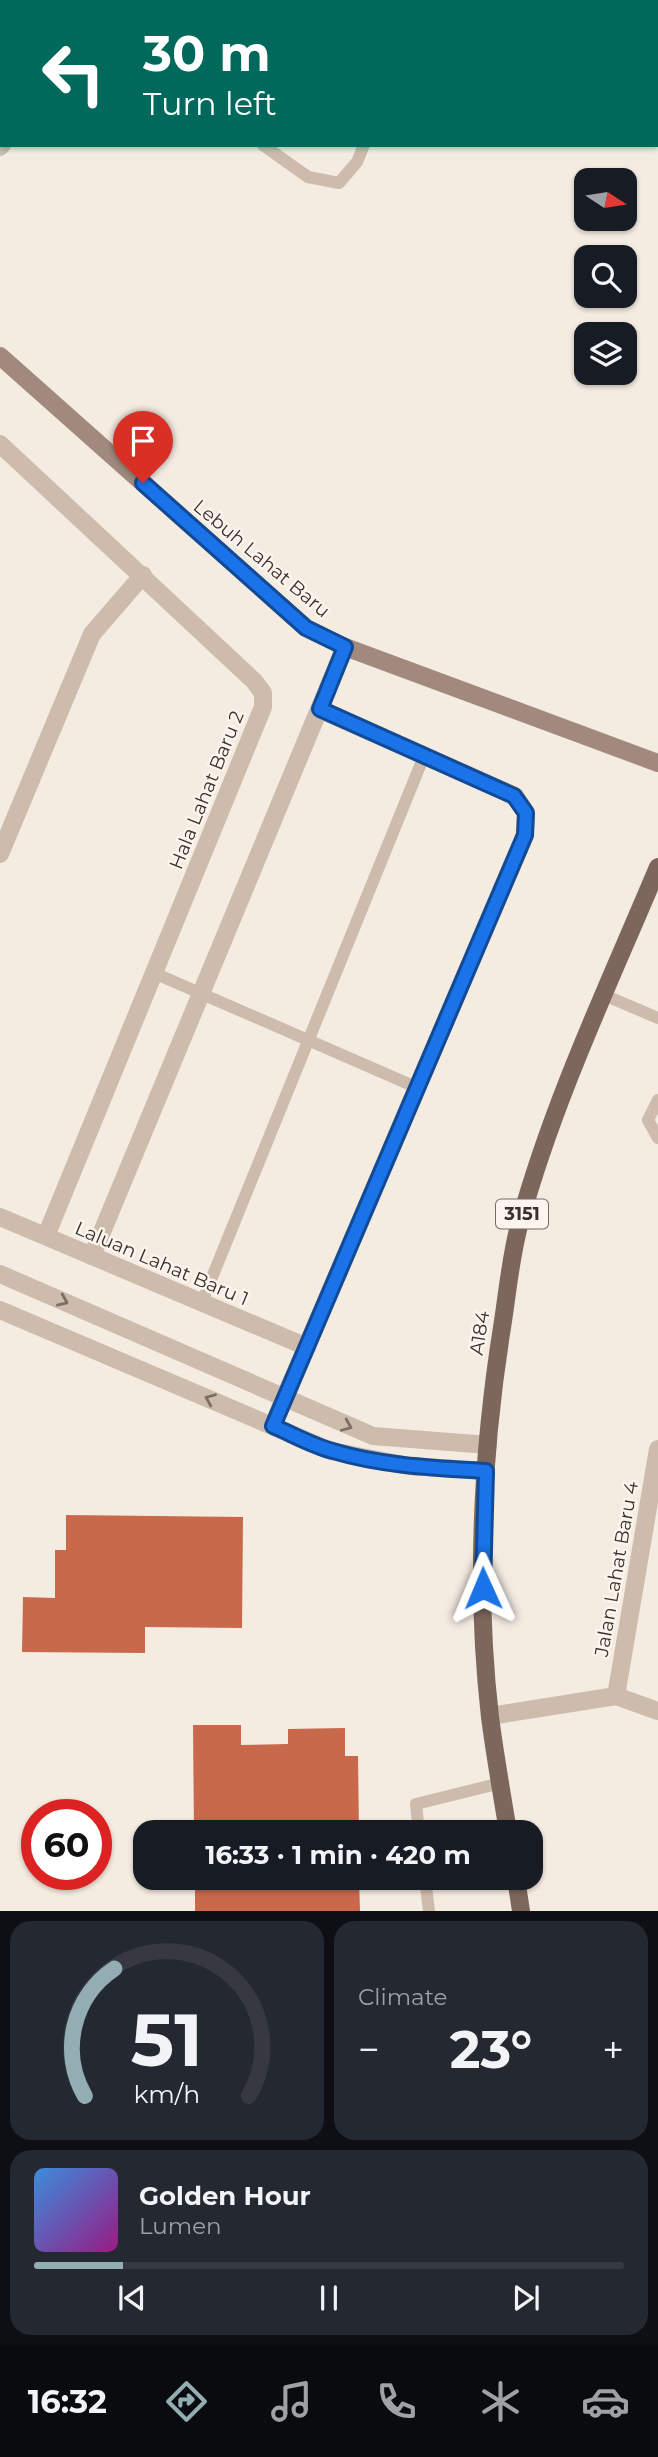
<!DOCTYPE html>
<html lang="en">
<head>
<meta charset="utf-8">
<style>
	body { margin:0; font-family:Montserrat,sans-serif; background:#242831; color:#f1f3f6; height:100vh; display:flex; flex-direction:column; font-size:26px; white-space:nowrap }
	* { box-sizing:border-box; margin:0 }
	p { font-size:23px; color:#9ea1a6 }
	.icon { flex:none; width:38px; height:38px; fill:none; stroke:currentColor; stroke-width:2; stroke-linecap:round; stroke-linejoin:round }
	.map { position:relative; height:1911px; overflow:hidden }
	.panel { display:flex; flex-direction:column; gap:10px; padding:10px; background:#0d0f14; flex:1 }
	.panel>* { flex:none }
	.top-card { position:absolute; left:0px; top:0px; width:658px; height:147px; box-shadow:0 2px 5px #0004; background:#00695c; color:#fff; overflow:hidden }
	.needle { width:46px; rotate:102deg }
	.tools { position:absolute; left:574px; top:168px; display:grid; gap:14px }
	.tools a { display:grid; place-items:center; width:63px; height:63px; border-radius:14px; background:#171b24; box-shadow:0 2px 5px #0004; font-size:35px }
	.speed { position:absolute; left:21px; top:1799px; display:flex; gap:14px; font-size:35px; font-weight:700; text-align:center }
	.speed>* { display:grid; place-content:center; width:91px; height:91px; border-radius:50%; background:#171b24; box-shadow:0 2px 5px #0004; line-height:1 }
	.speed .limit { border:10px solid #d22; background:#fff; color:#111 }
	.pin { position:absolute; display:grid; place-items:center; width:60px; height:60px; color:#fff; margin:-72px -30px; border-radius:50% 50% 50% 0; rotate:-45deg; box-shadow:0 0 7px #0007 }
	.pin .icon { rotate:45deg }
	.me { position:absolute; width:77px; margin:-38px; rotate:359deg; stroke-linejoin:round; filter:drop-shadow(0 0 5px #0008) }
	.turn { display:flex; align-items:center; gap:24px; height:147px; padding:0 28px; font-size:32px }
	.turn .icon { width:91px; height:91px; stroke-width:2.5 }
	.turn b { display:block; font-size:49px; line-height:60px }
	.big { font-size:52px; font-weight:700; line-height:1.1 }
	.panel .card { flex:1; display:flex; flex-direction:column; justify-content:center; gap:10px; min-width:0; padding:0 24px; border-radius:21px; background:#242831 }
	.panel .dial { align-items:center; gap:0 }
	.dial svg { height:182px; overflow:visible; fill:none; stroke:#363941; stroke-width:7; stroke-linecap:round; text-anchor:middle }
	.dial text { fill:#f1f3f6; stroke:none }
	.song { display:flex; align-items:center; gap:21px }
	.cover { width:84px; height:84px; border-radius:10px; background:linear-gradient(135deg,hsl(210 70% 55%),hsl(310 70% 35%)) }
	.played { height:7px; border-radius:4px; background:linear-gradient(90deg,#92aeb2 15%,#363941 15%) }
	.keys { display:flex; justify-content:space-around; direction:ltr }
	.heat { display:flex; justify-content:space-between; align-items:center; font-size:38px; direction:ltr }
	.panel .tiles { flex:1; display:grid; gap:10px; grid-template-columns:1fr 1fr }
	.card:last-child { grid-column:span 2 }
	.trip { position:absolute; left:133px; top:1820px; width:410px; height:70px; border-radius:21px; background:#171b24; box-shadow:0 2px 5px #0004; font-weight:700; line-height:70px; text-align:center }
	.menu { display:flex; height:112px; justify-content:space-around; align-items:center; background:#090b0e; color:#9ea1a6 }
	.menu .icon { width:49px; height:49px }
	.menu .selected { color:#92aeb2 }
	.menu b { font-size:32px; color:#f1f3f6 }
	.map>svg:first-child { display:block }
	.building { fill:#c8694b }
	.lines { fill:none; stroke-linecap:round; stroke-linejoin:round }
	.lane { stroke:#cdbbac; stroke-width:12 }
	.street { stroke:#cdbbac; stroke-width:18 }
	.secondary { stroke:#a18a7d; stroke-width:18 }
	.primary { stroke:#7d675c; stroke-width:18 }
	.oneway { stroke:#7d6f65 }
	.route-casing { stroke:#114b97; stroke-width:18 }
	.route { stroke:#1a73e8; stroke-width:12 }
	.labels { text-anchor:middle; stroke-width:5; stroke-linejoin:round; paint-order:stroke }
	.shield { fill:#fbf5ee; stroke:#756b66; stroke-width:2 }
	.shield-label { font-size:18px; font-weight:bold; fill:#3b302b }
	.street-label { font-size:19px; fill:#3b302b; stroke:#fbf5ee }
</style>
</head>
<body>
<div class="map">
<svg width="658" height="1911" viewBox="0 0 658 1911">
	<rect width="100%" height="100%" fill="#f4ebe1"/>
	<g class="building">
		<path d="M66,1515L243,1517L242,1628L145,1627V1653L22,1652L23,1597L55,1598V1550H66Z"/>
		<path d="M193,1725H241V1745L288,1744V1729L345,1728V1756H358L359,1832H194Z"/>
		<path d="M195,1878H359L360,1911H195Z"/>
	</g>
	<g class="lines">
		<g class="lane">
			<path d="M180,2L182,0"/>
			<path d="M381,2L382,0"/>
			<path d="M426,2V0"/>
			<path d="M263,145L308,177L339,183L357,162L364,145"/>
			<path d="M154,973L418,1088"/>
			<path d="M604,995L658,1018"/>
			<path d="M658,1100L648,1120L658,1138"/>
			<path d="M202,1302L424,756"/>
			<path d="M419,1832L416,1804L501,1783"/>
			<path d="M425,1878L429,1911"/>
		</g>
		<g class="street">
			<path d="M58,0L61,2"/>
			<path d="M111,2L112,0"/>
			<path d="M0,147L2,145"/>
			<path d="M0,444L254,681L263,693V707L46,1236"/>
			<path d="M0,854L92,634L143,575"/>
			<path d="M0,1217L307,1347"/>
			<path d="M92,1256L345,647"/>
			<path d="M0,1274L373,1436L488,1445"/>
			<path d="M0,1310L331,1451L409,1466L486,1471"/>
			<path d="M273,1425L525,835L526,813L515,796L319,709"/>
			<path d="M616,1696L658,1449"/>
			<path d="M490,1716L616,1696L658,1711"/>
		</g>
		<path class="secondary" d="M0,356L306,628L345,647L658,763"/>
		<g class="primary">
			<path d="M508,1832C502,1794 495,1756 490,1717C475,1586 482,1451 503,1321C508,1288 511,1254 520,1222C554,1099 609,984 658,867"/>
			<path d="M516,1878L521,1911"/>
		</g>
	</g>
	<defs><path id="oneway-chevron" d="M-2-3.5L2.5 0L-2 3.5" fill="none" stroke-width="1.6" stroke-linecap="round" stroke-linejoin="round" transform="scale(1.75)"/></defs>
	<g class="oneway">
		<use href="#oneway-chevron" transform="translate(63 1301) rotate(24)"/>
		<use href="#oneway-chevron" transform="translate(210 1399) rotate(-157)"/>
		<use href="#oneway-chevron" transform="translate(347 1426) rotate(23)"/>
	</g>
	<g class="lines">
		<defs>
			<path id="route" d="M143,483L306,628L345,647L320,709L514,796L526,813L525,835L273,1426C292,1434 313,1446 333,1451C383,1466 435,1468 486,1471L483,1588"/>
		</defs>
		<use href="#route" class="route-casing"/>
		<use href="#route" class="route"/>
	</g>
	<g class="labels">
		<rect class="shield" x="496" y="1199.5" width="52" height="29" rx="5"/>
		<g class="shield-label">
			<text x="522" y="1220">3151</text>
		</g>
		<g class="street-label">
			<text transform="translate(262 558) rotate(40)" y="7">Lebuh Lahat Baru</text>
			<text transform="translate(206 790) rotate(-68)" y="7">Hala Lahat Baru 2</text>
			<text transform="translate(162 1263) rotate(23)" y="7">Laluan Lahat Baru 1</text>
			<text transform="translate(479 1333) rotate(-81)" y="7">A184</text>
			<text transform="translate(616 1569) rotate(-80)" y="7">Jalan Lahat Baru 4</text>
		</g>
	</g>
</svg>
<div class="tools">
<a><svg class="needle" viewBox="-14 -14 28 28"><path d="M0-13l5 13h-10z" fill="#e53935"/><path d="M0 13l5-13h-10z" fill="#9ea1a6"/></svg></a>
<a><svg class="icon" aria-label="search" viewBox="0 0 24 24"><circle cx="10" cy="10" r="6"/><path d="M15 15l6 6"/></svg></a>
<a><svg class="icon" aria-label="layers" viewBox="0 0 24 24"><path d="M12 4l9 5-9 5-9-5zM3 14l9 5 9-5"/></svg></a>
</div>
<div class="speed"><div class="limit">60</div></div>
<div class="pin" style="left:143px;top:483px;background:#d93025"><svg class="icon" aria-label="arrive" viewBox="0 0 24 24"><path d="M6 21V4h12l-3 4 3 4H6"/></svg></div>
<svg class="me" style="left:483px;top:1588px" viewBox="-20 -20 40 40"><path d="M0-17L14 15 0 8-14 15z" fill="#1a73e8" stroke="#fff" stroke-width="4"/></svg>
<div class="trip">16:33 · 1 min · 420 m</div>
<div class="top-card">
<div class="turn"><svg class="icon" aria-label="left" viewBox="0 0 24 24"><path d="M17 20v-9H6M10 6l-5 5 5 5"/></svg><div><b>30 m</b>Turn left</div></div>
</div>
</div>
<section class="panel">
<div class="tiles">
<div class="card dial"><svg viewBox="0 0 100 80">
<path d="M14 69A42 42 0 1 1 86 69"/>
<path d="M14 69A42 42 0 0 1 27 13" stroke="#92aeb2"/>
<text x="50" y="56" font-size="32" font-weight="700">51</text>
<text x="50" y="72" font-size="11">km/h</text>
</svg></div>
<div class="card"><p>Climate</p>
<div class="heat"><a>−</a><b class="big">23°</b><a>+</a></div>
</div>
<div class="card">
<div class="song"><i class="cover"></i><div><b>Golden Hour</b><p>Lumen</p></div></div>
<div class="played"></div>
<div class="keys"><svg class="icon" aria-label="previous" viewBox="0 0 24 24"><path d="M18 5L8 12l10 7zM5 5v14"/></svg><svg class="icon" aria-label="pause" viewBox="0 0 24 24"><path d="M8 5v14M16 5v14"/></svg><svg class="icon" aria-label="next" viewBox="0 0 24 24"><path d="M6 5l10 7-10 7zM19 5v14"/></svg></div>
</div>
</div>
</section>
<nav class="menu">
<b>16:32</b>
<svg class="icon selected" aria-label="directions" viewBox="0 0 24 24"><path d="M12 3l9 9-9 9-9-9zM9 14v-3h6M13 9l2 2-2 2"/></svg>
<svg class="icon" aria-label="music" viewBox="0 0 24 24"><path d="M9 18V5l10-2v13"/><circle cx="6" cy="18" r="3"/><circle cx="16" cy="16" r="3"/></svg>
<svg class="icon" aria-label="phone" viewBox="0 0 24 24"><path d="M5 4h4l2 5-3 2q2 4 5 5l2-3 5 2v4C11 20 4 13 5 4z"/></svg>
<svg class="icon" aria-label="climate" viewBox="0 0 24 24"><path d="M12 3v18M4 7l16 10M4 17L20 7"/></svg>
<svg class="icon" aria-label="car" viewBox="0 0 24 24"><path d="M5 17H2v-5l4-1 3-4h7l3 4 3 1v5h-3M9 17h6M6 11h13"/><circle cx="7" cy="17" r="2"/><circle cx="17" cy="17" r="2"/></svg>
</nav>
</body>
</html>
